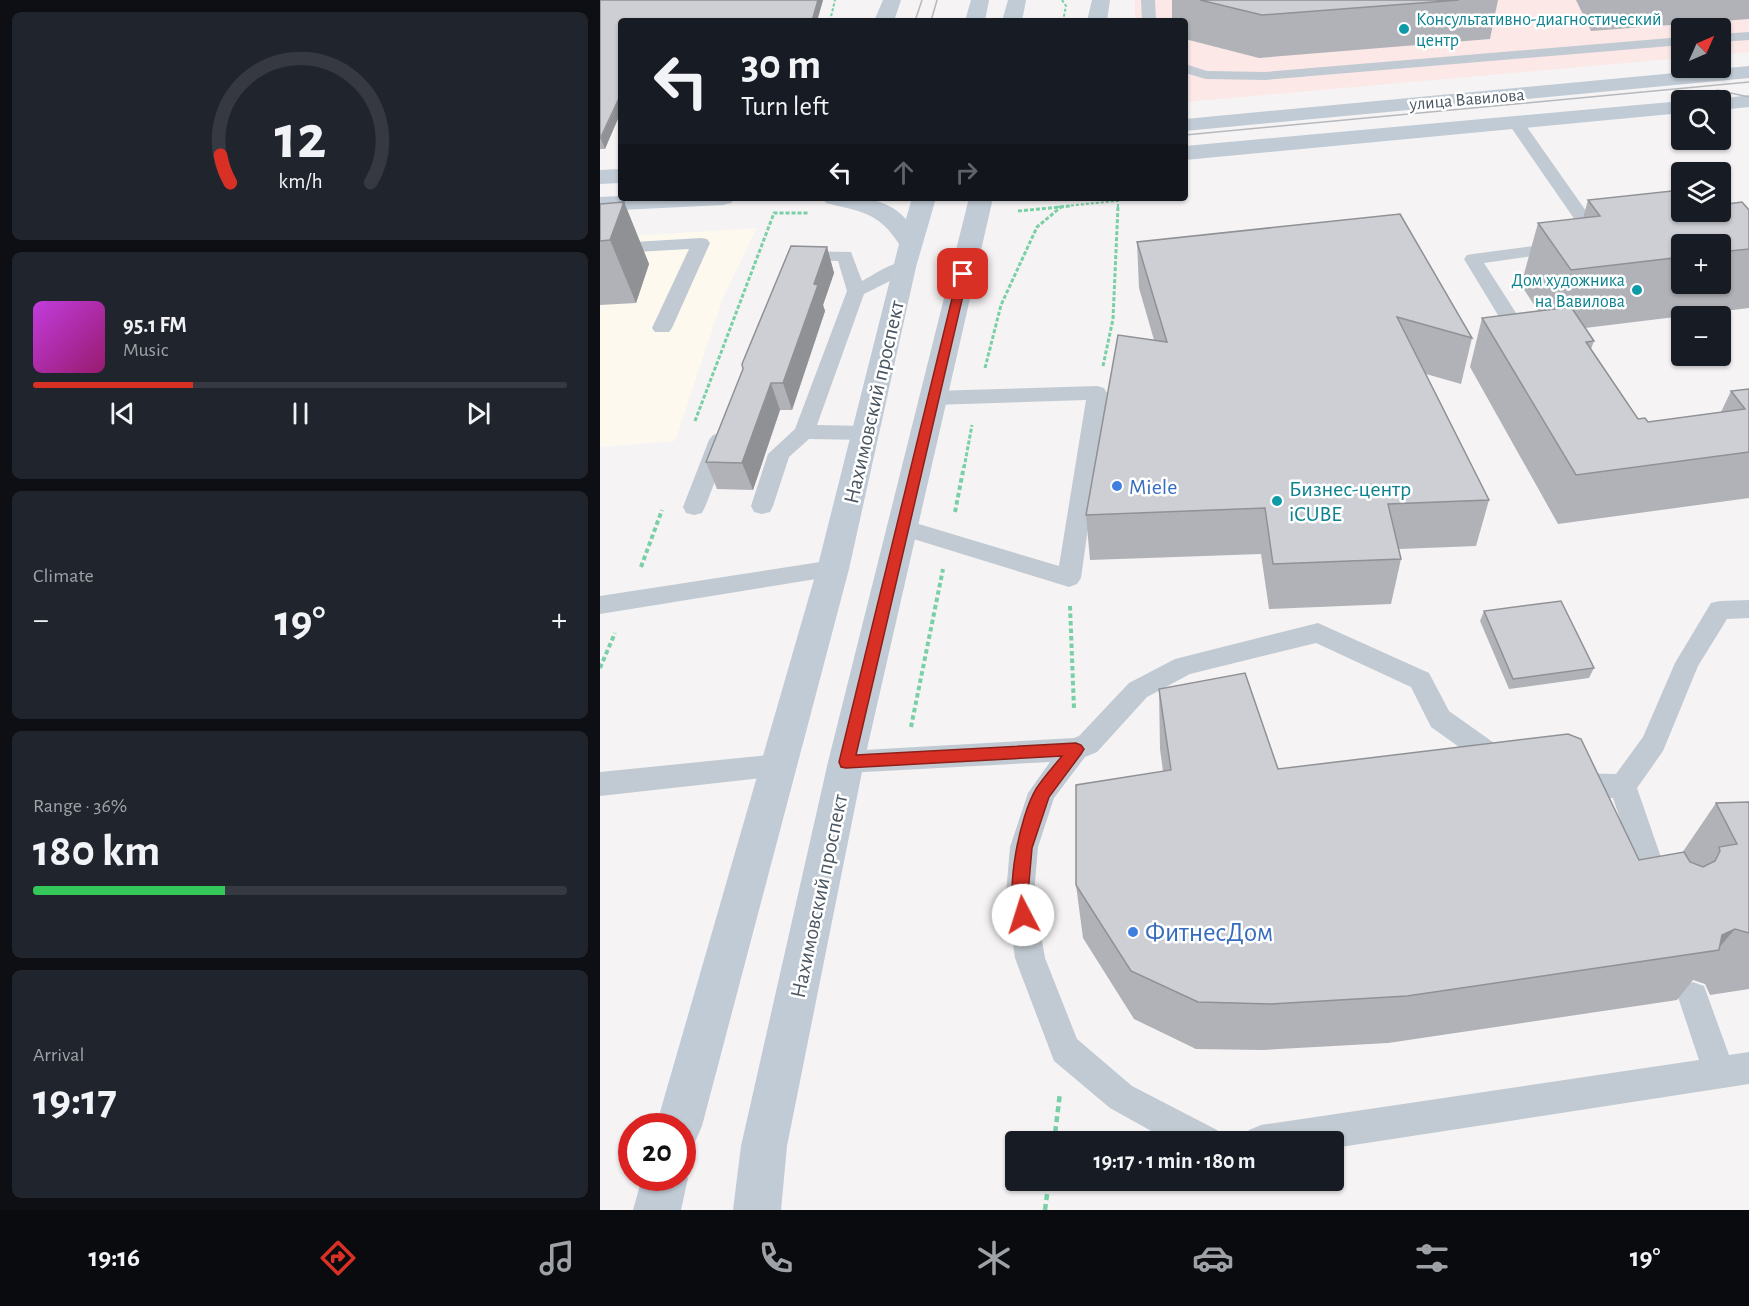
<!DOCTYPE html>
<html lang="en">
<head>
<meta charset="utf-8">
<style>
	body { margin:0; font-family:"Alegreya Sans",sans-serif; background:#20242c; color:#f1f3f6; height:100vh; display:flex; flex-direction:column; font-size:22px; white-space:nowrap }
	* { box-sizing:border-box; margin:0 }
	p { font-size:20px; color:#9ea1a6 }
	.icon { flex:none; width:33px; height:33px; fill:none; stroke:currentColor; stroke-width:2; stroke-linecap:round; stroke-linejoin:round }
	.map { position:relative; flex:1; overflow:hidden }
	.sheet { display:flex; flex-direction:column; gap:12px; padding:12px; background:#0d0f14; width:600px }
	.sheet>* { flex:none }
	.banner { position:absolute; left:18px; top:18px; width:570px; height:183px; border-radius:6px; box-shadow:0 2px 4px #0004; background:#171b24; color:#f1f3f6; overflow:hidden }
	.needle { width:39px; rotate:45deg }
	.controls { position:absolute; left:1071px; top:18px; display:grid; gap:12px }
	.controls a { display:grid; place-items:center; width:60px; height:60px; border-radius:6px; background:#171b24; box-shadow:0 2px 4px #0004; font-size:30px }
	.speed { position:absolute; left:18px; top:1113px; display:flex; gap:12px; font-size:30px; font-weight:700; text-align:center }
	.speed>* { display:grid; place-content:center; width:78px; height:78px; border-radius:50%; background:#171b24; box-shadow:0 2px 4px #0004; line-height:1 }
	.speed .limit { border:9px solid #d22; background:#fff; color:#111 }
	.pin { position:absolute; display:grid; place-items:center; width:51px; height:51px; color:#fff; margin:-26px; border-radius:12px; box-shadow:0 3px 9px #0006 }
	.me { position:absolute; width:66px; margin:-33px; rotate:355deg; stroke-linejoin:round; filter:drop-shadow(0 0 4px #0008) }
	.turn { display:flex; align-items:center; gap:21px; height:126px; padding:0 24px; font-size:27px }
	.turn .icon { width:78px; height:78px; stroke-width:2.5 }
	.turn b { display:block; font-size:42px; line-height:51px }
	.lanes { display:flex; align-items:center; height:57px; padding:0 24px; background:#0003; justify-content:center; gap:30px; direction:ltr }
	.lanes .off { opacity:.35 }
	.big { font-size:45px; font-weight:600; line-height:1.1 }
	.sheet .widget { flex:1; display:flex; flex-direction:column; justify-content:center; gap:9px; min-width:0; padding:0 21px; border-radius:9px; background:#20242c }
	.sheet .dial { align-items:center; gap:0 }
	.dial svg { height:156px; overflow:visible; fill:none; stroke:#363941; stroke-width:7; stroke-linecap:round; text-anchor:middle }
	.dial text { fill:#f1f3f6; stroke:none }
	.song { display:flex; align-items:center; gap:18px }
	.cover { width:72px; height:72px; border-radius:9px; background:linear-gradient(135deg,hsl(290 70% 55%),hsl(320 70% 35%)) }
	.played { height:6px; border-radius:3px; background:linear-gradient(90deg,#d93025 30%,#363941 30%) }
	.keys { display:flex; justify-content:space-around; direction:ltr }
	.heat { display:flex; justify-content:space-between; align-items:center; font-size:33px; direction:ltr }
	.charge { height:9px; border-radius:4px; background:linear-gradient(90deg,#34c759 36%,#363941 0) }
	.trip { position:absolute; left:405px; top:1131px; width:339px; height:60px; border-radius:6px; background:#171b24; box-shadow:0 2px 4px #0004; font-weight:600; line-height:60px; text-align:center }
	.tab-bar { display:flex; height:96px; justify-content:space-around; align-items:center; background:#090b0e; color:#9ea1a6 }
	.tab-bar .icon { width:42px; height:42px }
	.tab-bar .current { color:#d93025 }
	.tab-bar b { font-size:27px; color:#f1f3f6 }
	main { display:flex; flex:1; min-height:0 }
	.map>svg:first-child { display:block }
	.commercial { fill:#fdf9ef }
	.medical { fill:#fce8e6 }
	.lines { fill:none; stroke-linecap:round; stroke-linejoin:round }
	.path-far3 { stroke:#7ad0a6; stroke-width:2; stroke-dasharray:3 2; stroke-linecap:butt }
	.path-far2 { stroke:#7ad0a6; stroke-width:3; stroke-dasharray:4 2; stroke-linecap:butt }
	.path-far1 { stroke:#7ad0a6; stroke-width:4; stroke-dasharray:4.5 3; stroke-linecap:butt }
	.path { stroke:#7ad0a6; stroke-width:4.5; stroke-dasharray:6 4; stroke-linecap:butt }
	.lane { fill:#c1cad2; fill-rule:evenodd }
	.secondary { fill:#c1cbd6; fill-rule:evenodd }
	.tram { stroke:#b5b8bd; stroke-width:1.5 }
	.wall { fill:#b0b2b7; fill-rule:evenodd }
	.shaded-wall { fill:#909195 }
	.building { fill:#cdcfd5; stroke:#909195; stroke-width:1.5 }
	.route { fill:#d93025; stroke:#8d1f18; stroke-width:1.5 }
	.culture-dot { fill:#0f9aa8; stroke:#fff; stroke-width:2 }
	.shop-dot { fill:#3f7fe0; stroke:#fff; stroke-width:2 }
	.labels { text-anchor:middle; stroke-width:5; stroke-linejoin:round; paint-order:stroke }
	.far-culture-label { font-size:18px; fill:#0d838f; stroke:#fff; text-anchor:start }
	.far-street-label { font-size:18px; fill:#4a5661; stroke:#fff }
	.street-label { font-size:22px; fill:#4a5661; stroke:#fff }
	.shop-label { font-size:22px; fill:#366cbe; stroke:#fff; text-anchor:start }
	.culture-label { font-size:22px; fill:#0d838f; stroke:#fff; text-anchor:start }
	.near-shop-label { font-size:27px; fill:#366cbe; stroke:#fff; text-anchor:start }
</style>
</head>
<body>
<main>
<section class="sheet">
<div class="widget dial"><svg viewBox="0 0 100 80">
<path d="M14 69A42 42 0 1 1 86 69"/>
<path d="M14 69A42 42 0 0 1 9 55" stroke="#d93025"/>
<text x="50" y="56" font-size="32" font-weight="700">12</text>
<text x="50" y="72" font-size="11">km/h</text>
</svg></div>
<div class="widget">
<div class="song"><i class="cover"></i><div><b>95.1 FM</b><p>Music</p></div></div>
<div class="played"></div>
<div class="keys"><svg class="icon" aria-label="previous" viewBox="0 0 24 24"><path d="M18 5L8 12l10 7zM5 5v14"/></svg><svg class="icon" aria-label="pause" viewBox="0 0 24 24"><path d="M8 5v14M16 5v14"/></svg><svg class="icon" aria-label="next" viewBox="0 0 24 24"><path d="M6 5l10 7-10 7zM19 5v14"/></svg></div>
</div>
<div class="widget"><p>Climate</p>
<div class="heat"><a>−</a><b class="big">19°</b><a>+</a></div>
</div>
<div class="widget"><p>Range · 36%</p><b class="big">180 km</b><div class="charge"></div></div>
<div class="widget"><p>Arrival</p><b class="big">19:17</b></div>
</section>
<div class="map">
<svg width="1149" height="1210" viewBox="0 0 1149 1210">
	<rect width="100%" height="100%" fill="#f5f3f3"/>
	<path class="commercial" d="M157,228L123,298L75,441L0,447V238Z"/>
	<path class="medical" d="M535,0H1149V52L1121,54L1120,28H1082L1081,58L585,102V21H535Z"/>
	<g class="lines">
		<g class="path-far3">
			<path d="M462,0L466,6L463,21"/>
			<path d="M230,21L235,0"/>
			<path d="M456,207L517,201"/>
			<path d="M518,207V198"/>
		</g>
		<g class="path-far2">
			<path d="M418,211L471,206"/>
			<path d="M503,366L513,319L518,206"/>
			<path d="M385,368L401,305L437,227L461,207"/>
			<path d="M95,421L174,213H208"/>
			<path d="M364,468L372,425"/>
		</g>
		<g class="path-far1">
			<path d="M355,512L364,466"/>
			<path d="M41,567L62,510"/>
			<path d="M470,606L474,709"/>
			<path d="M0,668L15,633"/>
			<path d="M311,727L343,569"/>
		</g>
		<g class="path">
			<path d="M454,1142L460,1093"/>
			<path d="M445,1210L449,1180"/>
		</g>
		<g class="lane">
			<path d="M541,0H555L556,21H542Z"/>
			<path d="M1149,32V40L1120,42V34Z"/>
			<path d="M1082,37V45L665,80L606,79L585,73V64L607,71L665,72Z"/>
			<path d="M916,118L922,120L1005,238L1008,242L1005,246H993L908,123Z"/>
			<path d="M101,238L107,239L110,243L72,328L69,332H55L52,328L89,249L0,254V244Z"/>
			<path d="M963,242L969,243L972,247L969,251L884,263L918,316L915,320H901L864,259L867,255L873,254Z"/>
			<path d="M197,251L251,252L262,281C276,274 295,259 310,263L313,267L310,271L264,294L217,425L267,426L274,428L278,433L274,438L267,440L209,439L189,457L173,506L170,512L162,514L154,512L151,506L168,454L195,429L247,291L238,261L191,260L188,256L191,252Z"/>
			<path d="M497,386L504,388L507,393L481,578L477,584L469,587L294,533L291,527L294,521L302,519L459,566L486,400L333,405L326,403L323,398L326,393L333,391Z"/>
			<path d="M120,433L127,435L131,440L105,507L102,513L94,515L86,513L83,507L109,440L113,435Z"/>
			<path d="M233,560L241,563L245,569L241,575L0,614V596Z"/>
			<path d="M1149,600V618L1127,619L1098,666L1063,751L1037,788L1072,889L1068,898L1058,902L1048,898L1044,889L1013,798L971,797L961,793L957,785L961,777L971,773L1016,774L1043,737L1075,663L1111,603L1120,601Z"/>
			<path d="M718,623L829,673L849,711L911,755L915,763L911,771L902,774L893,771L831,727L811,687L716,643L590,674L547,697L497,752L485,757L454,798L438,847L434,894L445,958L477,1039L532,1086L617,1130L621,1142H571L510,1108L454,1061L415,958L406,894L410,847L428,793L450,762L246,773L237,770L233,762L237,754L246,751L474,738L479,736L529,683L575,659Z"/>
			<path d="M179,754L188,757L192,765L188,773L179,776L0,796V772Z"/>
			<path d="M1093,982L1104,986L1129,1055L1149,1052V1084L734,1148V1142H645L649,1130L661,1125L1099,1060L1078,997L1082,986Z"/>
		</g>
		<g class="secondary">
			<path d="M283,0H301L294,21H274Z"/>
			<path d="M371,0H389L385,21H365Z"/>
			<path d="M408,0H426L422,21H402Z"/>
			<path d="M492,0H510L507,21H487Z"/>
			<path d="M1149,66V78L585,131V119Z"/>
			<path d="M1149,95V107L1120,110V100H1112Z"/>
			<path d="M1082,101V113L585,160V146Z"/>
			<path d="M21,169V183L0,184V170Z"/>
			<path d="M21,196V198H135L131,203L123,205L0,211V197Z"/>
			<path d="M222,198C254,198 283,194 306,219L312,198H336L316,267L249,569L102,1126L95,1142L82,1147V1126H56L217,569L299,244C278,211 260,212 226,203Z"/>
			<path d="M369,198H393L264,762L187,1146L181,1210H133L141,1146L228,762Z"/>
			<path d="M82,1164L88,1178L81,1210H33L42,1178H82Z"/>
		</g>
		<g class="tram">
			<path d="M315,21L322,0"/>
			<path d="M331,21L337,0"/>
			<path d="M1117,90L1149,97"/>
			<path d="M1097,95L1127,100"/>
			<path d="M585,135L1149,82"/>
		</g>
	</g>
	<g class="wall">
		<path d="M0,0H223L217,21H21L5,149H0Z"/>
		<path d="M572,0H898L890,39L659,58L585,39V21H572Z"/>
		<path d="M976,0H1149V19L991,31Z"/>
		<path d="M988,200L1082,212L1149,210V308L985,328L994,341L991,349L1038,419L1048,422L1121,412L1131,391L1149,389V498L958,524L870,367L882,318L938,311L921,285L938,223L983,218ZM1082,244H1120V284H1082Z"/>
		<path d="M24,202L49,264L36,303L0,305V204Z"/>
		<path d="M537,242L872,338L861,384L826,374L889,500L876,546L799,549L801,559L791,604L669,609L661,554L490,560L486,515L554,340L539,288Z"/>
		<path d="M227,247L234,273L223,305L225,311L192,410H180L153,490L117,489L106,462L143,369Z"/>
		<path d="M884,611L994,668L989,678L909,689L880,621Z"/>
		<path d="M559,689L678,769L1039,860L1082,853L1116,803L1149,802V989L1110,995L1105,984L1093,980L1077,1000L788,1043L663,1050L596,1049L534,1019L483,938L476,885L563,771L560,749Z"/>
	</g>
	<g class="shaded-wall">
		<path d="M218,0H223L217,21H212Z"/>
		<path d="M21,94V112L5,149L1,139Z"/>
		<path d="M24,202L49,264L36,303L10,240Z"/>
		<path d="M227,247L234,273L223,305L225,311L192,410L183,383L214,284Z"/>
		<path d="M171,383L180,410L153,490L142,463Z"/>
		<path d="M1135,929L1117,950L1122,935Z"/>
	</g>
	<g class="building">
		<path d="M0,0H218L212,21H21V94L0,139Z"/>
		<path d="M600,0H859L662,15Z"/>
		<path d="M1072,191L1082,202V212H1120V205L1142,202L1149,210V249L1120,252V244H1082V257L971,270L938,223L1000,216L988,200Z"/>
		<path d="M24,202L10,240L0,241V204Z"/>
		<path d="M800,214L872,338L797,317L889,500L788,504L801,559L673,564L665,508L486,515L518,335L567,342L537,242Z"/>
		<path d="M191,246L227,247L214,284L218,285L183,383H171L142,463L106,462L143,369L142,364Z"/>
		<path d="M971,307L994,341L986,342L1038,419L1045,418L1048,422L1145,409L1131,391L1149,389V452L976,475L882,318Z"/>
		<path d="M961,601L994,668L913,679L884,611Z"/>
		<path d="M645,673L678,769L968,734L981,739L1039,860L1084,852L1090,862L1103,867L1115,861L1120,851L1119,847L1137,844L1116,803L1149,802V933L1135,929L1122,935L1119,950L807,996L671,1004L598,1002L531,971L476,885V785L571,770L559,689Z"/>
	</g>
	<path class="route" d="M363,270L368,274L256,755L476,743L481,745L484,749L481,754L449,797L432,848L428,894L431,915L429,920L423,923L417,920C404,891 420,816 436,789C443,778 453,767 462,756L246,768L241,767L239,762L358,274Z"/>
	<g class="culture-dot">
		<circle cx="804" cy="29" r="6"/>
		<circle cx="1037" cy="290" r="6"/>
		<circle cx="677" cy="501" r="6"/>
	</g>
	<g class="shop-dot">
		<circle cx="517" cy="486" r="6"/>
		<circle cx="533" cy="932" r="6"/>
	</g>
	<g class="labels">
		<g class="far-culture-label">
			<text x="816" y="25">Консультативно-диагностический<tspan x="816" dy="21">центр</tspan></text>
			<text x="1025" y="286" text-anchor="end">Дом художника<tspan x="1025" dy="21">на Вавилова</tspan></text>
		</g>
		<g class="far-street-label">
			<text transform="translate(867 99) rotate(-5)" y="6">улица Вавилова</text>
		</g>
		<g class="street-label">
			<text transform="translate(273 402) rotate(-77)" y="8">Нахимовский проспект</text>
			<text transform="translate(218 896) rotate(-78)" y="8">Нахимовский проспект</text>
		</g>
		<g class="shop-label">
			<text x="529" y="494">Miele</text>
		</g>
		<g class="culture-label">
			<text x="689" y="496">Бизнес-центр<tspan x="689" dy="25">iCUBE</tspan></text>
		</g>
		<g class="near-shop-label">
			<text x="545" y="941">ФитнесДом</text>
		</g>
	</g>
</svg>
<div class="controls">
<a><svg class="needle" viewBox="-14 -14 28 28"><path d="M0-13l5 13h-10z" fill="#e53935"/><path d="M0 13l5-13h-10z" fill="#9ea1a6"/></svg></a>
<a><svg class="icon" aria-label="search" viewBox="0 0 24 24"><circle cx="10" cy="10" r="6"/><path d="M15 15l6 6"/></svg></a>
<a><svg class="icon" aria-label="layers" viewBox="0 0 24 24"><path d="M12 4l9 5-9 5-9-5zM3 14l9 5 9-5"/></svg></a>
<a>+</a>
<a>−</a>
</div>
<div class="speed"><div class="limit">20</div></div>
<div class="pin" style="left:363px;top:274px;background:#d93025"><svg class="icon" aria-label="arrive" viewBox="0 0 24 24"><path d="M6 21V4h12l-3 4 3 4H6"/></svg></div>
<svg class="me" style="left:423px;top:915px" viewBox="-20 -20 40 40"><circle r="19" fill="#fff"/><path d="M0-13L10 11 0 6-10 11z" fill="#d93025"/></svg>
<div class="trip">19:17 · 1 min · 180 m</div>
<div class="banner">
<div class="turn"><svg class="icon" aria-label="left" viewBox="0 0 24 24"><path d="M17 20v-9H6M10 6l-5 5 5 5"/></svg><div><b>30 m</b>Turn left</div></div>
<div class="lanes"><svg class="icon" aria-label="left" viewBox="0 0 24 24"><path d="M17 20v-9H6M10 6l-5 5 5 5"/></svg><svg class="icon off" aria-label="ahead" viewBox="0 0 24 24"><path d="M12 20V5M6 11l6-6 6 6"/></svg><svg class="icon off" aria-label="right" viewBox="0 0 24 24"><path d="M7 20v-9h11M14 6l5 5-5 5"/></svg></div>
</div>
</div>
</main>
<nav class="tab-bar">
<b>19:16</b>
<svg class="icon current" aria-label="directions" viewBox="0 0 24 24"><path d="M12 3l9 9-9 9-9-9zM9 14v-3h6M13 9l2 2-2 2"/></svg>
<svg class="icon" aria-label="music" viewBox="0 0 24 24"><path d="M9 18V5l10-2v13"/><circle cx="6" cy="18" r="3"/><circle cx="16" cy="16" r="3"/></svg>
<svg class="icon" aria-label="phone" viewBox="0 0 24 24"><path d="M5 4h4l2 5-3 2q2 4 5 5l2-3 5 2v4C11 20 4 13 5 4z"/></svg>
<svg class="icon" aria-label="climate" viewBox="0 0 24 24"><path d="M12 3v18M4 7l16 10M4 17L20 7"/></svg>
<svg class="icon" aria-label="car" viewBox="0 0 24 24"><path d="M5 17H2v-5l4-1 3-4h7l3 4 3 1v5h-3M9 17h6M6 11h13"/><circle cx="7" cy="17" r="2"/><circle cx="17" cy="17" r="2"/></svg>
<svg class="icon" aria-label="filters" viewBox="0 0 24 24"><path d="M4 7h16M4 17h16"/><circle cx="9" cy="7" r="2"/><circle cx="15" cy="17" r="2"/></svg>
<b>19°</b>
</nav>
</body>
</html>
